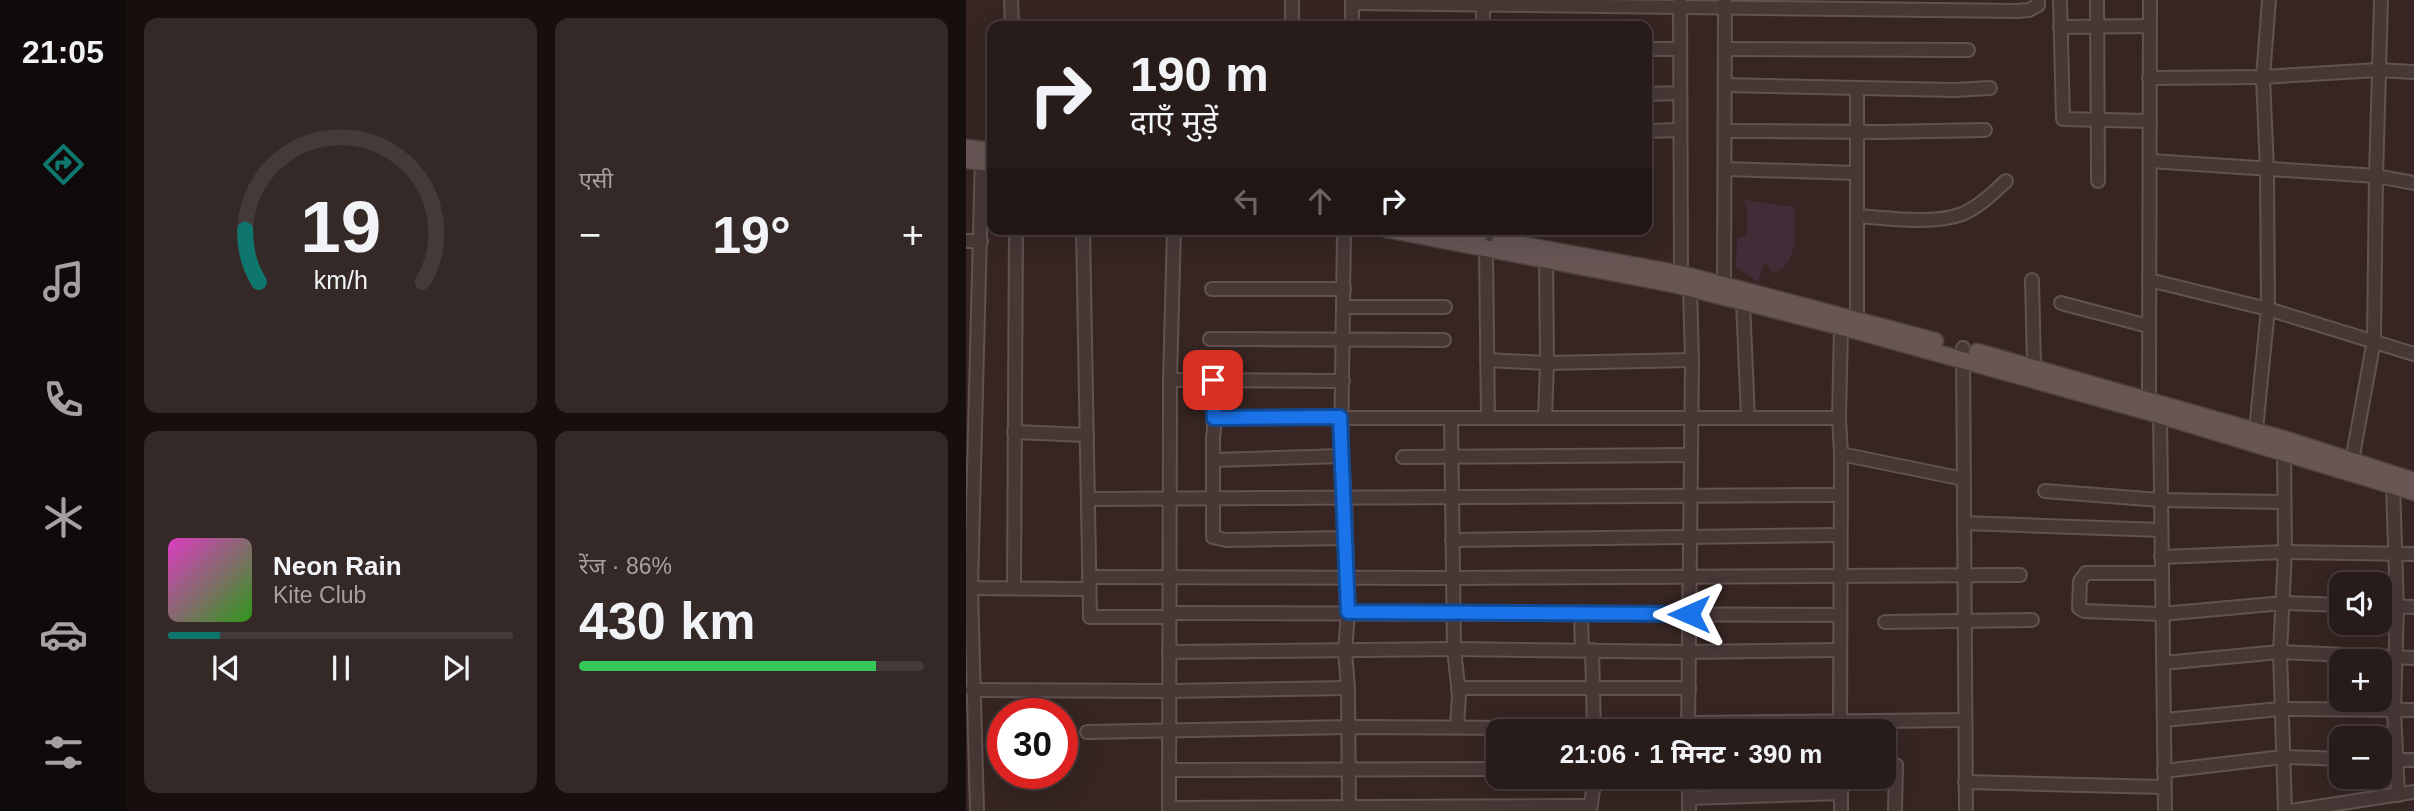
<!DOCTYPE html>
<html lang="hi">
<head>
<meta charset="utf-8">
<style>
	body { margin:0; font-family:Helvetica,"Noto Sans Devanagari",sans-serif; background:#342927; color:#f1f3f6; height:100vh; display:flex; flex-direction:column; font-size:26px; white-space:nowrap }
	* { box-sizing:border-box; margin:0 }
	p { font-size:23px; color:#a5a1a2 }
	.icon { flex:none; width:38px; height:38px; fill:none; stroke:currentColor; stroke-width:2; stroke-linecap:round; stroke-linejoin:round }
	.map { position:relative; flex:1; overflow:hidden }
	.sheet { display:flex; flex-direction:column; gap:18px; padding:18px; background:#160f0e; width:840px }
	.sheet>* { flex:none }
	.guide { position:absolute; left:21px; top:21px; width:665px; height:214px; border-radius:14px; box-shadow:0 7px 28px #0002,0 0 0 2px #443a39; background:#281c1a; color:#f1f3f6; overflow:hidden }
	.fabs { position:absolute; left:1363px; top:572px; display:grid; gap:14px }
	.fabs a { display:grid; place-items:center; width:63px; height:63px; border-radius:14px; background:#281c1a; box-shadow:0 7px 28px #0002,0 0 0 2px #443a39; font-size:35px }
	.speed { position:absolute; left:21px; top:698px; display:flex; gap:14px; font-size:35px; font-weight:700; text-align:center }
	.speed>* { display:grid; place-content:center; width:91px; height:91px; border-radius:50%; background:#281c1a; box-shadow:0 7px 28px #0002,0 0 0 2px #443a39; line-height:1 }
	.speed .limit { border:10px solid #d22; background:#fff; color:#111 }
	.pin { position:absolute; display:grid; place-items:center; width:60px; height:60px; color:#fff; margin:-30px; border-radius:14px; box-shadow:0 4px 10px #0006 }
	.me { position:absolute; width:77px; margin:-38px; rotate:270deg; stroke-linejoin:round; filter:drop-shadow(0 0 5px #0008) }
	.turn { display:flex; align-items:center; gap:24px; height:147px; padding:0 28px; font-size:32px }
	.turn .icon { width:91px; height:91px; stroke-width:2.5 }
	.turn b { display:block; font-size:49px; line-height:60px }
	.lanes { display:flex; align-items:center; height:66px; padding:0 28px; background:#0003; justify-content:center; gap:35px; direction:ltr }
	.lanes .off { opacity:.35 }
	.big { font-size:52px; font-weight:700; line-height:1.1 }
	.sheet .tile { flex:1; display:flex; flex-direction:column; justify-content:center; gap:10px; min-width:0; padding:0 24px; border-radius:14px; background:#342927 }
	.sheet .dial { align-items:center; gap:0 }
	.dial svg { height:182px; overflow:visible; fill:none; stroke:#443a39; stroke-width:7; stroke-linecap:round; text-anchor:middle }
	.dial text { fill:#f1f3f6; stroke:none }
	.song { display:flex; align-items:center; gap:21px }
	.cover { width:84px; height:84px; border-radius:10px; background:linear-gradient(135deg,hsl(310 70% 55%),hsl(110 70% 35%)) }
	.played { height:7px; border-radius:4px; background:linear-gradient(90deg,#0f766e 15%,#443a39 15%) }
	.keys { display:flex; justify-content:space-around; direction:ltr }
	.heat { display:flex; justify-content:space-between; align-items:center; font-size:38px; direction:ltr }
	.charge { height:10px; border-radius:5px; background:linear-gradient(90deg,#34c759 86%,#443a39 0) }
	.sheet .tiles { flex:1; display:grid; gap:18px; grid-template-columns:repeat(2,1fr) }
	.trip { position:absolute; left:520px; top:719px; width:410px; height:70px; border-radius:14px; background:#281c1a; box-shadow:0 7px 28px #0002,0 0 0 2px #443a39; font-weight:700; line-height:70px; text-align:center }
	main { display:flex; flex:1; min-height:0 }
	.dock { display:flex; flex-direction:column; width:126px; justify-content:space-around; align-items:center; background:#100b0a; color:#a5a1a2 }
	.dock .icon { width:49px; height:49px }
	.dock .selected { color:#0f766e }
	.dock b { font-size:32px; color:#f1f3f6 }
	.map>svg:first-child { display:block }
	.green { fill:#412c37 }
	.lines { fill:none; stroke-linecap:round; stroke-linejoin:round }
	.minor-casing { stroke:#615350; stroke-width:16 }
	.major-casing { stroke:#50413f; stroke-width:19 }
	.minor { stroke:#473836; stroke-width:12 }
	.major { stroke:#675654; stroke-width:16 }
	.route-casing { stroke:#114b97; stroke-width:18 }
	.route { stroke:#1a73e8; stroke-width:12 }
</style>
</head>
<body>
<main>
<nav class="dock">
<b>21:05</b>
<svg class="icon selected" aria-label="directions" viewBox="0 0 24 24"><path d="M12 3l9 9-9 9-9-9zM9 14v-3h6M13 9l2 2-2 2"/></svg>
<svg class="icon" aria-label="music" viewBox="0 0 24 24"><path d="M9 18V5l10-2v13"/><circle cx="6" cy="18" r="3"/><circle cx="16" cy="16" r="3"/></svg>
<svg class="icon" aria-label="phone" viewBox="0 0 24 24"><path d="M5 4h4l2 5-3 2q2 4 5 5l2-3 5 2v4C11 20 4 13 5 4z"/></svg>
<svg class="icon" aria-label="climate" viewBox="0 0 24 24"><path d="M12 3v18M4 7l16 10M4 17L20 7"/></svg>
<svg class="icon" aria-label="car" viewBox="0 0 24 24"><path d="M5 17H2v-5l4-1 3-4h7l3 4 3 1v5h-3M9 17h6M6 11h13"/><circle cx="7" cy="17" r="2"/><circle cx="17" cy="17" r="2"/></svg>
<svg class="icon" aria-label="filters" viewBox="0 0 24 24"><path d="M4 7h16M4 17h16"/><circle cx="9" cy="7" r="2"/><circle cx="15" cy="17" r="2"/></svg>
</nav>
<section class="sheet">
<div class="tiles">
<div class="tile dial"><svg viewBox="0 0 100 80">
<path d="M14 69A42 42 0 1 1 86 69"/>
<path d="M14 69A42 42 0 0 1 8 46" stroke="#0f766e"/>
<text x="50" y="56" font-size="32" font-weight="700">19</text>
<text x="50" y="72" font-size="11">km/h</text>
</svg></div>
<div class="tile"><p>एसी</p>
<div class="heat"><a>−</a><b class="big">19°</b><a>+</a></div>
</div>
<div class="tile">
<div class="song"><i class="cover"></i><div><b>Neon Rain</b><p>Kite Club</p></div></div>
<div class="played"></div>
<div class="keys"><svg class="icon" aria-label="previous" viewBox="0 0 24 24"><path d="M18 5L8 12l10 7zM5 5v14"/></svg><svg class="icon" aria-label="pause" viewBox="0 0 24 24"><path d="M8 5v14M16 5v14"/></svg><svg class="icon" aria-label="next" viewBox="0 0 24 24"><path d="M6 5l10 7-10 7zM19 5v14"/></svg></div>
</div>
<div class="tile"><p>रेंज · 86%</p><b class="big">430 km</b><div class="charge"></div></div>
</div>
</section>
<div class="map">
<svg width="1448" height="811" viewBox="0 0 1448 811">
	<rect width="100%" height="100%" fill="#362522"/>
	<path class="green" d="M778,200L829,207C828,230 834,265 807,273L799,263L792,282L770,267L771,238L781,235V210Z"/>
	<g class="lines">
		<defs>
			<g id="minor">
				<path d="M45,0L46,26"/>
				<path d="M714,0L715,274"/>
				<path d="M1094,0L1097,119L1184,121"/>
				<path d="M1131,0L1132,181"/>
				<path d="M386,3L1051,11L1063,10L1072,5V0"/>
				<path d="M517,5V26"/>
				<path d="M326,26V0"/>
				<path d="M386,26V0"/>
				<path d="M1094,27L1183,26"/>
				<path d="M681,49H714"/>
				<path d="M759,49L1002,50"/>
				<path d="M1183,78L1297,77L1412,70L1448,72"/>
				<path d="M759,85L988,90L1024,88"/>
				<path d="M891,88V319"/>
				<path d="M681,94L713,93"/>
				<path d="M681,131L713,130"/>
				<path d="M759,131L917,132L1019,130"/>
				<path d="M1185,161L1410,176L1448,183"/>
				<path d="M759,169L891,173"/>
				<path d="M891,216C922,218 967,225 996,214C1013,207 1027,193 1040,181"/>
				<path d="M117,229L124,617H204"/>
				<path d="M378,229L375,456L379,498L382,612L379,651L382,688L383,811"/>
				<path d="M522,229V239"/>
				<path d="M0,241H15"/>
				<path d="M520,250L522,418"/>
				<path d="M1066,280L1068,368"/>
				<path d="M1183,280L1302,309L1448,354"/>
				<path d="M246,289H378"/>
				<path d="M758,294L759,0"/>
				<path d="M777,303L782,418"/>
				<path d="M1095,303L1182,326"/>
				<path d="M378,307H479"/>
				<path d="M244,339L478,340"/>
				<path d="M997,348L1000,811"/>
				<path d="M521,360L581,363L726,360"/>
				<path d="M204,380L377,381"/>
				<path d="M247,380L248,429L247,438V537L260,540L379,538"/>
				<path d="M1183,400L1184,0"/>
				<path d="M1194,415L1199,811"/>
				<path d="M248,418H873"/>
				<path d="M485,418L488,649L723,652L874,650"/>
				<path d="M579,418L581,363L580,261"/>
				<path d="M48,432L121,435"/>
				<path d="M1289,440L1302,309L1301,170L1297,77L1303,0"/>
				<path d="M1318,451L1319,552L1314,652L1319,811"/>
				<path d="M875,454L998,479"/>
				<path d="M437,457L724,455"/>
				<path d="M247,460L375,456"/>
				<path d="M1386,461L1408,340L1410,176L1415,0"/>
				<path d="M1427,486L1431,607L1428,710L1432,795"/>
				<path d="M1079,491L1194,500L1318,502"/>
				<path d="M122,499L873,495"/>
				<path d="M998,523L1195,530"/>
				<path d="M486,540L873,535"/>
				<path d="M1195,557L1319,552L1448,554"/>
				<path d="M1195,573H1120L1114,581L1113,608L1118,611L1195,614L1318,603L1376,605"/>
				<path d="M123,577L487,578L1054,575"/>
				<path d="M5,588L122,589"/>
				<path d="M48,588L50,229"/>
				<path d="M1414,606L1448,607"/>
				<path d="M203,613L874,615"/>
				<path d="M615,614L616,650"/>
				<path d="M919,622L1066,620"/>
				<path d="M626,650L628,732"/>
				<path d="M203,652L488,649L493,695L491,727"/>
				<path d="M1197,663L1314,652L1448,658"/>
				<path d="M492,688H723"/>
				<path d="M6,690L203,691L382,688"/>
				<path d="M1198,720L1314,709L1448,710"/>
				<path d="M722,723L999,720"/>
				<path d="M121,732L382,727L722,729"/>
				<path d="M722,732L726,360L724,288"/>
				<path d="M874,732L875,454L873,418L875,327"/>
				<path d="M1414,760H1448"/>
				<path d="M203,770L532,769"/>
				<path d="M1198,771L1317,757L1376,759"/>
				<path d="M723,777V811"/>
				<path d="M875,777V811"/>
				<path d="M999,782L1198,787"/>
				<path d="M723,798L875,793"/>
				<path d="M204,808L624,806"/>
				<path d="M11,811L5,588L16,154"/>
				<path d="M203,811L204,380L208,229"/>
				<path d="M624,811L629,777"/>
				<path d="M929,811L930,765"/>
				<path d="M1325,811L1448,792"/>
			</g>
			<g id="major">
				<path d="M0,148L26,151"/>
				<path d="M0,160L26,163"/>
				<path d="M420,229L712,285L888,330L1180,411L1448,492"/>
				<path d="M477,229L512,237"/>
				<path d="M534,241L715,274L969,341"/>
				<path d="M1011,352L1321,440L1448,481"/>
			</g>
		</defs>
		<use href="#minor" class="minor-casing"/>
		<use href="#major" class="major-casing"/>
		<use href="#minor" class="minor"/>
		<use href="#major" class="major"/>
	</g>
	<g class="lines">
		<defs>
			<path id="route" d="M247,380L248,418L374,417L382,612L723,614"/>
		</defs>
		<use href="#route" class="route-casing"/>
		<use href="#route" class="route"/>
	</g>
</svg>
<div class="fabs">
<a><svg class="icon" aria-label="sound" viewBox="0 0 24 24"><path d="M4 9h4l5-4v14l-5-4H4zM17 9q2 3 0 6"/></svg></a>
<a>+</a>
<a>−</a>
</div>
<div class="speed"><div class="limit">30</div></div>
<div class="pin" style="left:247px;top:380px;background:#d93025"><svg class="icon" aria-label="arrive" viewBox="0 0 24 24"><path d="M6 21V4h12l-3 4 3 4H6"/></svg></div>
<svg class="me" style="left:723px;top:614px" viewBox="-20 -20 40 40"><path d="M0-17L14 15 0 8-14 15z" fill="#1a73e8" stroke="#fff" stroke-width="4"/></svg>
<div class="trip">21:06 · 1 मिनट · 390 m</div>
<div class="guide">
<div class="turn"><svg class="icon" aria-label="right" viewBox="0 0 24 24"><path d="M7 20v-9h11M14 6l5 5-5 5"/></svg><div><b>190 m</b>दाएँ मुड़ें</div></div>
<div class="lanes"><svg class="icon off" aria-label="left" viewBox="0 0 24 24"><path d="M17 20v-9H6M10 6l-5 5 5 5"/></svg><svg class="icon off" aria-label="ahead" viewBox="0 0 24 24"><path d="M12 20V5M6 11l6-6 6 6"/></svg><svg class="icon" aria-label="right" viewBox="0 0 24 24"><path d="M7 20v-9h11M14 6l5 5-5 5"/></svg></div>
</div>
</div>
</main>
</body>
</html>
